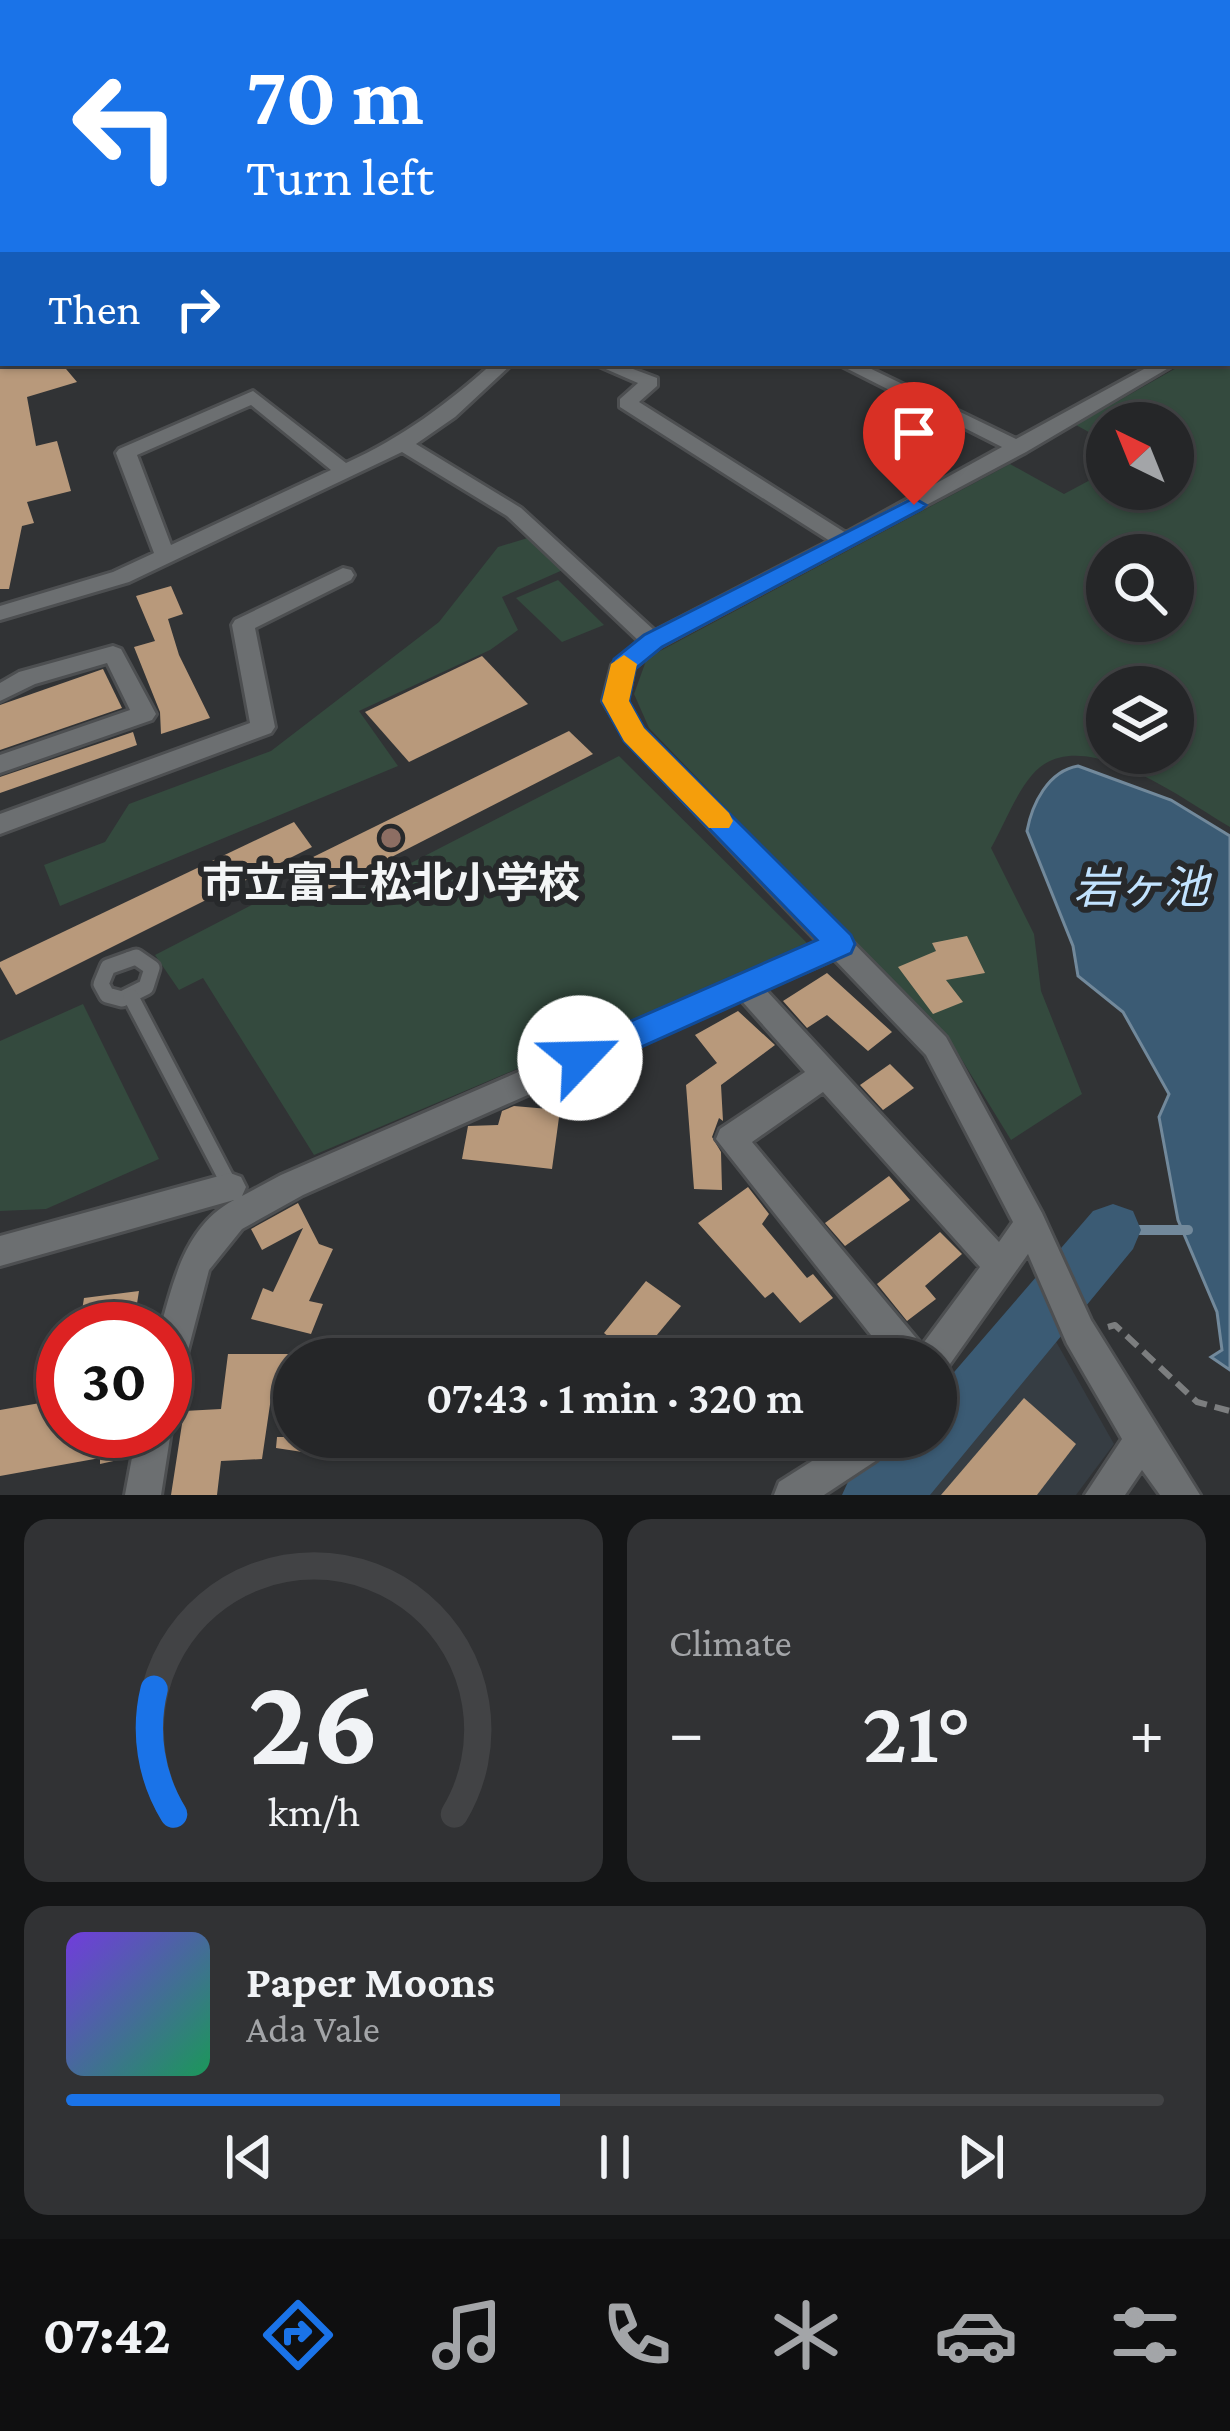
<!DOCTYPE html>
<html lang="en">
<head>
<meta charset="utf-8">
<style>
	body { margin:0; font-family:"Crimson Pro","Noto Sans JP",serif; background:#313234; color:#f1f3f6; height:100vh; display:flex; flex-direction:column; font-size:45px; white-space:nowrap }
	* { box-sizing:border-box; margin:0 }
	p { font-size:39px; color:#a3a5a8 }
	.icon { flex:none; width:66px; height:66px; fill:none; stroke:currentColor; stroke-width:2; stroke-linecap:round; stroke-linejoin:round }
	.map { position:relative; height:1495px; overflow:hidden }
	.sheet { display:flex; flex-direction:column; gap:24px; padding:24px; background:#141516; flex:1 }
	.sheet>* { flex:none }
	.hud { position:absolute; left:0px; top:0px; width:1230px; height:366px; box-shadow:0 3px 9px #0004,0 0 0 3px #424345; background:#1a73e8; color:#fff; overflow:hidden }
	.needle { width:78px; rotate:317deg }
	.buttons { position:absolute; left:1086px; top:402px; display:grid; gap:24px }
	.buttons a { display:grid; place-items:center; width:108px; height:108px; border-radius:50%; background:#252628; box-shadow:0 3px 9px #0004,0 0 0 3px #424345; font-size:60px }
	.speed { position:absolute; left:36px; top:1302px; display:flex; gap:24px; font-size:60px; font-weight:700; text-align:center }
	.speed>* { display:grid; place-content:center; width:156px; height:156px; border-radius:50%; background:#252628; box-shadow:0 3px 9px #0004,0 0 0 3px #424345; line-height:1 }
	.speed .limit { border:18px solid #d22; background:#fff; color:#111 }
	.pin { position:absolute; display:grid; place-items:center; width:102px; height:102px; color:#fff; margin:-123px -51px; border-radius:50% 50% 50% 0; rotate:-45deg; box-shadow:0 0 12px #0007 }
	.pin .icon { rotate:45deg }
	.me { position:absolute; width:132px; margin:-66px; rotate:66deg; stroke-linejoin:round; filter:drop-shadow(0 0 9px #0008) }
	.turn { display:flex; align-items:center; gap:42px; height:252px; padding:0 48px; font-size:54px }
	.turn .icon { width:156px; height:156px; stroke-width:2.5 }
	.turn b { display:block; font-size:84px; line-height:102px }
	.then { display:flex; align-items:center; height:114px; padding:0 48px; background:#0003; gap:24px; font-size:45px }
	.big { font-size:90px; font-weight:600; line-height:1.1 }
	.sheet .tile { flex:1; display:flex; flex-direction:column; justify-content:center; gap:18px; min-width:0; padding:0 42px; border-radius:24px; background:#313234 }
	.sheet .dial { align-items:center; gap:0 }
	.dial svg { height:312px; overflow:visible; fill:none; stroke:#424345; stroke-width:7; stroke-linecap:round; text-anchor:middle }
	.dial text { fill:#f1f3f6; stroke:none }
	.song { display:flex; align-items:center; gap:36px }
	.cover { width:144px; height:144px; border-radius:18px; background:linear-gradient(135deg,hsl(260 70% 55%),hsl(150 70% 35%)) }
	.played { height:12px; border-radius:6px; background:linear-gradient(90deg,#1a73e8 45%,#424345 45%) }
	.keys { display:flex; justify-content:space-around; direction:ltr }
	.heat { display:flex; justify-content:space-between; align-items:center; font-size:66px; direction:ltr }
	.sheet .tiles { flex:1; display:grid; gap:24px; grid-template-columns:1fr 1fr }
	.tile:last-child { grid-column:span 2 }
	.trip { position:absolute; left:273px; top:1338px; width:684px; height:120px; border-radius:60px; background:#252628; box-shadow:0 3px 9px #0004,0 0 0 3px #424345; font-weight:600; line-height:120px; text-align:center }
	.tabs { display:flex; height:192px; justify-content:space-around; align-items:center; background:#0f0f10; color:#a3a5a8 }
	.tabs .icon { width:84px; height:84px }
	.tabs .on { color:#1a73e8 }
	.tabs b { font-size:54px; color:#f1f3f6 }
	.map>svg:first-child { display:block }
	.built { fill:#363d43 }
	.green { fill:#344a3e; fill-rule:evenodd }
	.water { fill:#3b5b74; stroke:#72899b; stroke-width:3 }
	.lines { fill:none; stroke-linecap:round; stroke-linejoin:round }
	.stream { stroke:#72899b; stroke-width:10 }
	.river { fill:#3b5b74; fill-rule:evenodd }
	.building { fill:#b8997b }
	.lane-far1-casing { stroke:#4d4f51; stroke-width:18 }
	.lane-casing { stroke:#4d4f51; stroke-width:21 }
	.street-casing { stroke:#4d4f51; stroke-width:6 }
	.secondary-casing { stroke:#4d4f51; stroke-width:6 }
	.primary-casing { stroke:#4d4f51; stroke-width:6 }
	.path { stroke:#7c7e7f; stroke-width:6; stroke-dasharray:15 8; stroke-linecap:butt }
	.lane-far1 { stroke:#6c6f71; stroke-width:12 }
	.lane { stroke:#6c6f71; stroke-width:15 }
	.street { fill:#6c6f71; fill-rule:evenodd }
	.secondary { fill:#6c6f71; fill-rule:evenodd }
	.primary { fill:#ab5870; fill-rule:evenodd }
	.route { fill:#1a73e8; stroke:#114b97; stroke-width:3 }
	.slow { fill:#f59e0b }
	.education-dot { fill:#8d6e63; stroke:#27292b; stroke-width:4.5 }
	.labels { text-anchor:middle; stroke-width:12; stroke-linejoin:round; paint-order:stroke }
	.poi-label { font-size:42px; font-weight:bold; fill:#f3f5f6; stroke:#27292b }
	.water-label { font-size:45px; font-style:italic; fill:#c2e3ff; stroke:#27292b }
</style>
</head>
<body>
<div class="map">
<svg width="1230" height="1495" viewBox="0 0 1230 1495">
	<rect width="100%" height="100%" fill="#313335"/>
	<path class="built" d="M1054,1338L1114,1444L1076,1495H908Z"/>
	<g class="green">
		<path d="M1230,337V827C1183,800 1079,719 1032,775C1015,795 1004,825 991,848L1034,934L1041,991L1082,1094L1011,1140L951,1042L649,728L634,694L647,658L1010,464L1064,494L1107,471V489H1173V423H1107V442L1076,425L1185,363H1227ZM1107,555H1173V621H1107ZM1107,687H1173V753H1107Z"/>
		<path d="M531,537L565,569L502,597L518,630L490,650L359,711L398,766L60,906L44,865L105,842L129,804L271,751L439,622L498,547Z"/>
		<path d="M558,580L604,625L562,642L516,598Z"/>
		<path d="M619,756L809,945L314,1155L203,978L179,990L155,955L279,891L339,900Z"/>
		<path d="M83,1004L159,1159L46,1209L0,1211V1041Z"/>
	</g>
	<path class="water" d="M1078,766L1171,800L1230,836V1370L1211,1357L1222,1350L1217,1312L1178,1220L1159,1117L1169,1094L1123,1012L1078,976L1073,946L1027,831C1032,804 1048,771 1078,766Z"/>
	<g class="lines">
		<path class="stream" d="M1113,1230H1188"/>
		<path class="river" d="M1113,1204L1133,1211L1141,1230L1133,1249L930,1495H842L852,1473L878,1460L898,1437H936V1393L1093,1211Z"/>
	</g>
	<g class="building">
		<path d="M0,363H61L77,382L27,397L36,446L57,441L71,491L27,502L34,523L22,526L9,589H0Z"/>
		<path d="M171,586L183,614L168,619L179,655L210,718L161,734L160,712L134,647L155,641L136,596Z"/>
		<path d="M482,656L528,704L409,762L365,712Z"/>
		<path d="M103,669L122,708L0,750V705Z"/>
		<path d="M569,731L593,754L329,889L305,861Z"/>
		<path d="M133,732L137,745L0,793V777Z"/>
		<path d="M294,822L312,847L16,995L0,967V962Z"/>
		<path d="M967,936L985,973L946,980L963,1002L933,1014L898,967L936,951L932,943Z"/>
		<path d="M827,973L892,1032L868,1051L827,1015L807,1028L783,1001Z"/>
		<path d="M738,1011L775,1045L721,1085L723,1121L719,1118L712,1137L721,1152L722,1190L694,1189L686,1085L717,1063L695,1035Z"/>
		<path d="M890,1064L914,1088L883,1110L860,1085Z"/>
		<path d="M514,1106L560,1110L552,1169L462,1159L468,1126L498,1125L502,1111Z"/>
		<path d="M889,1176L910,1200L845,1246L825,1223Z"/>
		<path d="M748,1187L769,1214L762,1224L807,1278L813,1274L833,1298L800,1323L773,1292L765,1298L698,1223Z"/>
		<path d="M298,1203L319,1244L333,1249L309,1301L323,1304L311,1334L251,1319L263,1288L273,1292L303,1228L262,1250L251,1229Z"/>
		<path d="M940,1232L962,1254L925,1286L936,1299L907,1321L877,1284Z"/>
		<path d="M646,1281L681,1306L637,1359L604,1333Z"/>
		<path d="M139,1291L133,1329H79L84,1298Z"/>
		<path d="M228,1354H293L287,1390L272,1391L262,1459L221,1461L217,1495H171L184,1411L221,1409Z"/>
		<path d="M1024,1398L1076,1444L1037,1495H941Z"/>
		<path d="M63,1399V1431H132L127,1458L100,1464V1458L0,1476V1410Z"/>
		<path d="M277,1437H368L362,1461L276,1448Z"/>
	</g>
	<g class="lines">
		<defs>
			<path id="lane-far1" d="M129,958H137"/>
			<g id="lane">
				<path d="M136,957L152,968L146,987L122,999L107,995L101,984L108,967Z"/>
				<path d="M131,997L230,1186"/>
			</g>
			<g id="street">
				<path d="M0,0H14L3,3V7Z"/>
				<path d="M545,0H587L591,3H549Z"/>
				<path d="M1045,0H1100L1104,3H1049Z"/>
				<rect x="1227" y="8" width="3" height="8"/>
				<path d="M1227,272L1230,273V283L1227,282Z"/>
				<path d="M1230,323V334L1227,335V324Z"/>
				<path d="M0,341H3L0,352Z"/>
				<path d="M493,363H513L455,417L416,444L521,508L655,631L830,541L620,407V399L638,383L592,363H617L657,378V386L639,402L846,533L1002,447L836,363H859L1016,439L1155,363H1177L1026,452L661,646L634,668L627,701L642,728L946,1037L1042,1213L1091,1320L1200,1495H1160L1142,1470L1125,1495H1085L1122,1439L1067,1344L1028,1254L945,1371L936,1375V1359H890L716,1139L720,1129L805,1072L741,1000L303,1195L242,1229L209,1270L182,1373L177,1385L165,1390V1329H160C174,1280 185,1226 234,1200L0,1266V1236L230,1173L241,1177L246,1187L242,1196L281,1175L818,942L626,740L603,701L612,665L639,641L507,516L402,452L129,582L0,620V606L113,572L154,553L116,453L119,449L253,391L346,463C403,437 447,404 493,363ZM251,405L331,470L171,545L137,455ZM834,959L926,1055L1013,1222L999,1242L765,989ZM823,1092L980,1267L922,1345L752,1142Z"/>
				<path d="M343,568L351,570L354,575L351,580L255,628L275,727L271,733L0,834V814L250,723L232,625L235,620Z"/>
				<path d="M113,646L121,649L156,714L152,720L0,773V755L130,710L107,663L35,684L0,701V683L19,672Z"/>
				<path d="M165,1418L171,1431L161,1495H125L137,1431H165Z"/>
				<path d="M850,1437H891L877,1460L824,1495H774L779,1482Z"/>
			</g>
			<g id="secondary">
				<path d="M1230,0V10L1227,3H1219Z"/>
				<path d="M3,231V245L0,246V232Z"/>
			</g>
			<g id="primary">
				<rect x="0" y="110" width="3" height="14"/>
				<rect x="1227" y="150" width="3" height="14"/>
			</g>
		</defs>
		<use href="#lane-far1" class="lane-far1-casing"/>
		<use href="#lane" class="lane-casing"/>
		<use href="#street" class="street-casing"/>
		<use href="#secondary" class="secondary-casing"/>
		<use href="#primary" class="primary-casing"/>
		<path class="path" d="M1108,1327L1115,1325L1197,1402L1230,1411"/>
		<use href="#lane-far1" class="lane-far1"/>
		<use href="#lane" class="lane"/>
		<use href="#street" class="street"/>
		<use href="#secondary" class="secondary"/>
		<use href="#primary" class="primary"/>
	</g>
	<path class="route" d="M914,498L926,505L922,509L662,647L635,669L629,701L644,728L851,935L855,944L851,953L592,1069L580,1073L569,1069L564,1058L569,1048L817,940L624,741L602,701L614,659L644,635Z"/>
	<path class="slow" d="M624,655L637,664L629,701L644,728L729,813L733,821L729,828H709L624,741L602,701L611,664Z"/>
	<circle class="education-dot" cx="391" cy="838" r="12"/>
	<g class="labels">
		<g class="poi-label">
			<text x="391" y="897">市立富士松北小学校</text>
		</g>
		<g class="water-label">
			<text x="1141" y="903">岩ヶ池</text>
		</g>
	</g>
</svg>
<div class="buttons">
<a><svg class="needle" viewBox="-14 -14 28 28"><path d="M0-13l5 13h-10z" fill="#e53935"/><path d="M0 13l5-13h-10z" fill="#a3a5a8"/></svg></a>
<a><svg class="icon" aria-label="search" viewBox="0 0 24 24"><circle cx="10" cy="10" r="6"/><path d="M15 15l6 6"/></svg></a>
<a><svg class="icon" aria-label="layers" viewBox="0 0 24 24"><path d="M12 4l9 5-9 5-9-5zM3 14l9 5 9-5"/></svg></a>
</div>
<div class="speed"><div class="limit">30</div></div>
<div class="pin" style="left:914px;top:505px;background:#d93025"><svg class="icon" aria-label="arrive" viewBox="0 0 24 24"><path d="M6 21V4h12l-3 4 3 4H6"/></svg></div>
<svg class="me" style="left:580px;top:1058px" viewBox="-20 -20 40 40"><circle r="19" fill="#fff"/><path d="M0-13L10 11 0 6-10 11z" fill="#1a73e8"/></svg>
<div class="trip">07:43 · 1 min · 320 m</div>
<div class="hud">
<div class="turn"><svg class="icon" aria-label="left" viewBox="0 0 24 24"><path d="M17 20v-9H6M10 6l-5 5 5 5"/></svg><div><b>70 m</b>Turn left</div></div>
<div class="then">Then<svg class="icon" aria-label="right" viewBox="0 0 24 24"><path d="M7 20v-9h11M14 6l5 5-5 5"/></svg></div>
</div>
</div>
<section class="sheet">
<div class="tiles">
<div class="tile dial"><svg viewBox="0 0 100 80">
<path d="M14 69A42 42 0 1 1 86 69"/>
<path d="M14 69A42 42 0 0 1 9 37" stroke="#1a73e8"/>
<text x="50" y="56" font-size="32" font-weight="700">26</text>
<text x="50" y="72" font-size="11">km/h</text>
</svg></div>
<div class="tile"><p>Climate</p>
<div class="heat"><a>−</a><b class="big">21°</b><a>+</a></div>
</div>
<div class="tile">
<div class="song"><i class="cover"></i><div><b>Paper Moons</b><p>Ada Vale</p></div></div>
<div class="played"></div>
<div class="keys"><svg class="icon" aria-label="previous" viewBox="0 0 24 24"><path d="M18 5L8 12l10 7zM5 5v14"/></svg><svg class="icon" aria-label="pause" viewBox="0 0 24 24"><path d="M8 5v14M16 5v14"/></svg><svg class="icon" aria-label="next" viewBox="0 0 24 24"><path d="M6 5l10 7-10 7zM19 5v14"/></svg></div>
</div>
</div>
</section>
<nav class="tabs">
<b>07:42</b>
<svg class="icon on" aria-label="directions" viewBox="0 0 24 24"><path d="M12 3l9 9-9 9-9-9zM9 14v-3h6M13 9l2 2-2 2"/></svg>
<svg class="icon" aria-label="music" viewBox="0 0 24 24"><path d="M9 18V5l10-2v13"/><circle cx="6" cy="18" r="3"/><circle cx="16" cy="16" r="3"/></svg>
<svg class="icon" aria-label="phone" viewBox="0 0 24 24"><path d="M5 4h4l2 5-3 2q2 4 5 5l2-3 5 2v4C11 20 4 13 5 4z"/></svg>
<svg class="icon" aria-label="climate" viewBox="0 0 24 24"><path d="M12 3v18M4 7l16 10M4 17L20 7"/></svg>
<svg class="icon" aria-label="car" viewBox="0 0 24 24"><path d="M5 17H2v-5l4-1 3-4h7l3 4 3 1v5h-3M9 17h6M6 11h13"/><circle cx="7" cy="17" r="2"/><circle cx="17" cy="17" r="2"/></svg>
<svg class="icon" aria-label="filters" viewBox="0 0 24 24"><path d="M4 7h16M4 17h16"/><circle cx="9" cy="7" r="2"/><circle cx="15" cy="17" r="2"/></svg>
</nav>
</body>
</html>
